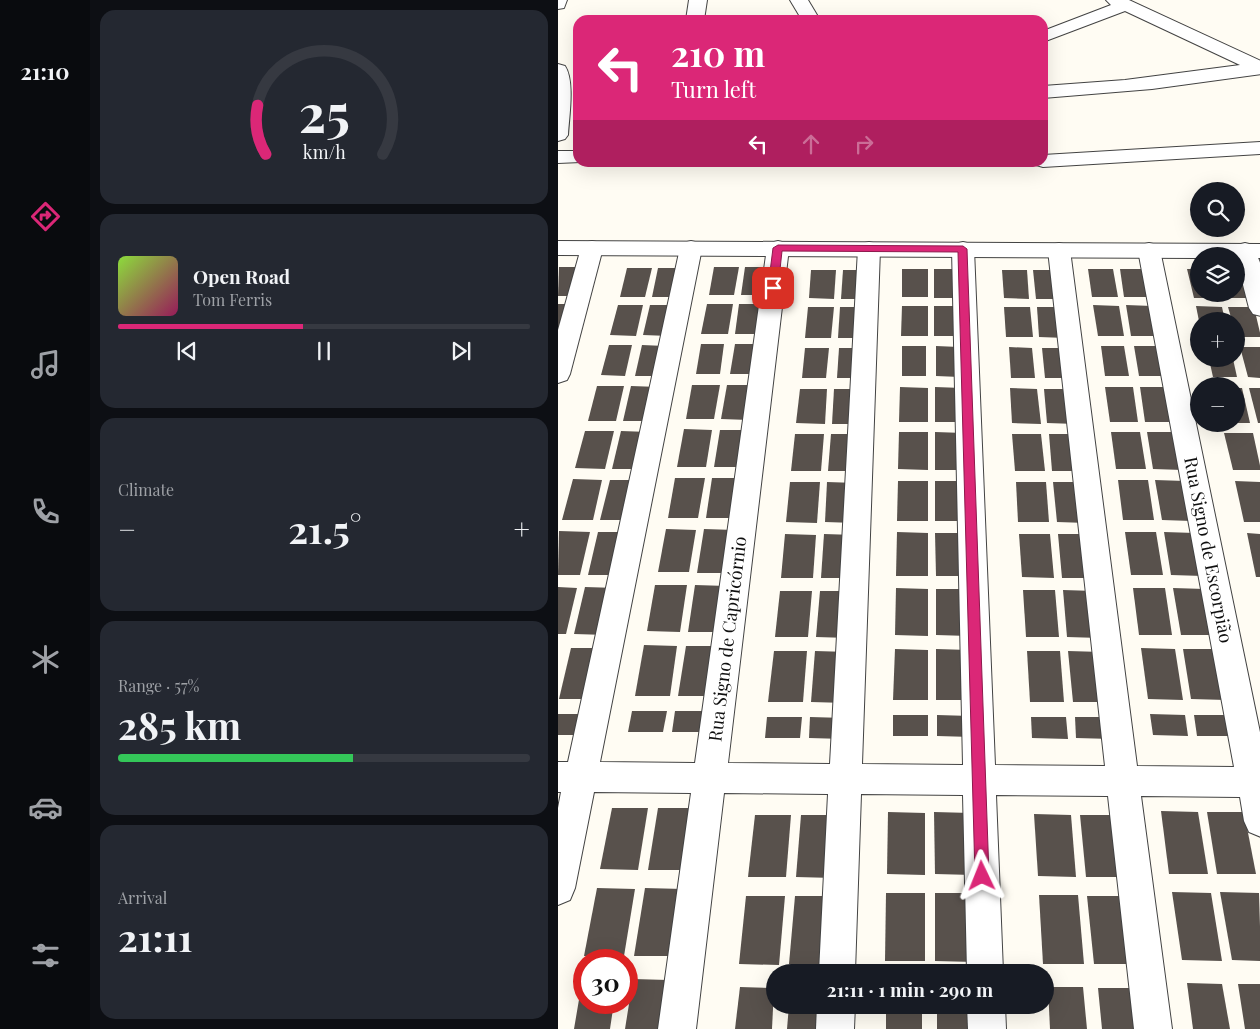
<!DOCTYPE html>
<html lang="en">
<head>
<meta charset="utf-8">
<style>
	body { margin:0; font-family:"Playfair Display",serif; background:#242831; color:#f1f3f6; height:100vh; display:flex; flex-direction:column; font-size:19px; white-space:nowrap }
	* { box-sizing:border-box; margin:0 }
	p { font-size:16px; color:#9ea1a6 }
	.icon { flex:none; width:28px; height:28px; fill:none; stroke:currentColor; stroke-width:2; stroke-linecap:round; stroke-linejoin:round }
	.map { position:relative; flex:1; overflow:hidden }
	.details { display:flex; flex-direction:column; gap:10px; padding:10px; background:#0d0f14; width:468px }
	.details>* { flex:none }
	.top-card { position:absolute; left:15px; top:15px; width:475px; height:152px; border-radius:15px; box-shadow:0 5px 20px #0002; background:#db2777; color:#fff; overflow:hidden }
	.fabs { position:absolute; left:632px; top:182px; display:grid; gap:10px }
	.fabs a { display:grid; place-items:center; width:55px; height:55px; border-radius:50%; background:#171b24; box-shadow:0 5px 20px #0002; font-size:25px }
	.speed { position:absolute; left:15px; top:949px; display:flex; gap:10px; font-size:25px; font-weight:700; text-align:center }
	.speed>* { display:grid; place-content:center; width:65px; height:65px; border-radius:50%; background:#171b24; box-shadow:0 5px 20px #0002; line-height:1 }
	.speed .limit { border:8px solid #d22; background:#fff; color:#111 }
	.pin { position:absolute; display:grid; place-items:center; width:42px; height:42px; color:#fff; margin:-21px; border-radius:10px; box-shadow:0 2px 8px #0006 }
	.me { position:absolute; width:55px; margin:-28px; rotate:358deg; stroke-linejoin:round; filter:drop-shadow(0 0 4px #0008) }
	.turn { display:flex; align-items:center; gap:18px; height:105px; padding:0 15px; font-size:22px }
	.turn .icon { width:65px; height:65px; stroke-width:2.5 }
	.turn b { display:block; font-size:35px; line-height:42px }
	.lanes { display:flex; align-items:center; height:48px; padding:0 15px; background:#0003; justify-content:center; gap:25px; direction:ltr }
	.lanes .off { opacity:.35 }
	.big { font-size:38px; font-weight:700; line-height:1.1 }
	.details .card { flex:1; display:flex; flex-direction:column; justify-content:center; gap:8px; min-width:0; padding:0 18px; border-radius:15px; background:#242831 }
	.details .dial { align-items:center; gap:0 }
	.dial svg { height:130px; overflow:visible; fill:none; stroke:#363941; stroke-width:7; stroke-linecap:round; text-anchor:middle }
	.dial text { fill:#f1f3f6; stroke:none }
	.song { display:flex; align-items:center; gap:15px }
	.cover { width:60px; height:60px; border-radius:8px; background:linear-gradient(135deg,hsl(90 70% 55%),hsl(330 70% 35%)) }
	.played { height:5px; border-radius:2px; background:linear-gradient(90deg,#db2777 45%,#363941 45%) }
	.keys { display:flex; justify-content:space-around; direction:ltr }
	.heat { display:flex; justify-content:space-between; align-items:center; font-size:28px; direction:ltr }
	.charge { height:8px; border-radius:4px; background:linear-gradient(90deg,#34c759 57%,#363941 0) }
	.trip { position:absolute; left:208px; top:964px; width:288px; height:50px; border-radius:25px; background:#171b24; box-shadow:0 5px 20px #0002; font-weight:700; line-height:50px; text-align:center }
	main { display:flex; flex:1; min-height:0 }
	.tabs { display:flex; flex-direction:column; width:90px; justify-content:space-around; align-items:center; background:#090b0e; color:#9ea1a6 }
	.tabs .icon { width:35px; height:35px }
	.tabs .on { color:#db2777 }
	.tabs b { font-size:22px; color:#f1f3f6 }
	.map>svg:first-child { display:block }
	.building { fill:#58514c }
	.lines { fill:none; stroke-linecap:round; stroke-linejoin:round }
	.minor-casing { stroke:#434343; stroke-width:2 }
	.tertiary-casing { stroke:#434343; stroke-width:2 }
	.minor { fill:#fff; fill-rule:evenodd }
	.tertiary { fill:#fff; fill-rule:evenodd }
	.route { fill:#db2777; stroke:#8e194d }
	.labels { text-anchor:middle; stroke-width:5; stroke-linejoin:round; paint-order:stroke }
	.street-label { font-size:18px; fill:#101010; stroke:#fff }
</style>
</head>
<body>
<main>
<nav class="tabs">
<b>21:10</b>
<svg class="icon on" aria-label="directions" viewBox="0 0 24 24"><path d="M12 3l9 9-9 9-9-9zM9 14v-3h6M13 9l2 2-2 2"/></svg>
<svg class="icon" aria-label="music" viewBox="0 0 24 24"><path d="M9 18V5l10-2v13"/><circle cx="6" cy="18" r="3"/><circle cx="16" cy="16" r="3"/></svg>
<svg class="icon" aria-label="phone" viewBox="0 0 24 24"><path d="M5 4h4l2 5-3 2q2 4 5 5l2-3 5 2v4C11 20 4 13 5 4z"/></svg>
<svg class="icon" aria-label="climate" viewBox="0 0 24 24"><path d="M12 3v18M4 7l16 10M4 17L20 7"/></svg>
<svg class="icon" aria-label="car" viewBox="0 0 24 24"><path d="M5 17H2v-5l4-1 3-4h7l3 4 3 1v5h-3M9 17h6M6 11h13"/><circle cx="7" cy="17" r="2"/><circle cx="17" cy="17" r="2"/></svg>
<svg class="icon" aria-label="filters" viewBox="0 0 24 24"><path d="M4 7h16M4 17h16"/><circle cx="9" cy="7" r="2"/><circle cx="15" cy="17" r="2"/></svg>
</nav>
<section class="details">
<div class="card dial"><svg viewBox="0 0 100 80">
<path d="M14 69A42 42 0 1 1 86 69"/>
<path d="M14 69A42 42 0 0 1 9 39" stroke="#db2777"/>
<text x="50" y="56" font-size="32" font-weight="700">25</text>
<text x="50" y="72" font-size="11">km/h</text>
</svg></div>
<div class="card">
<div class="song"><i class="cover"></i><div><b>Open Road</b><p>Tom Ferris</p></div></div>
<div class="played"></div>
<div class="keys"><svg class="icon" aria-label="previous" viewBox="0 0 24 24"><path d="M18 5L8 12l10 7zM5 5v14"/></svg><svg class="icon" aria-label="pause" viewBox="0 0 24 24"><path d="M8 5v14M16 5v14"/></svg><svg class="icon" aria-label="next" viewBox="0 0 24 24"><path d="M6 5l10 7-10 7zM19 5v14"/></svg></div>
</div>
<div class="card"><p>Climate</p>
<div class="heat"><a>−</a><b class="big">21.5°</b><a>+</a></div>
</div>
<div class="card"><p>Range · 57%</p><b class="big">285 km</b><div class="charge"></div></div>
<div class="card"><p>Arrival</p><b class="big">21:11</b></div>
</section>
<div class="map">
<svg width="703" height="1029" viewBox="0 0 703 1029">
	<rect width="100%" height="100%" fill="#fffcf3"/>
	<g class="building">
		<path d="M1,267H26L18,296H0Z"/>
		<path d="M156,267H181L176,295H151Z"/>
		<path d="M187,267H212L208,295H183Z"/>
		<path d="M69,268H94L87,297H62Z"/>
		<path d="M100,268H126L120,297H94Z"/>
		<rect x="344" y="269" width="26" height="28"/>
		<path d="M376,269H401L402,298H376Z"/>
		<path d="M530,269H555L560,297H534Z"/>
		<path d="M562,269H587L592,297H566Z"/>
		<path d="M629,269H641V294H660L662,298H636Z"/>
		<path d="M253,270H278L276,299L251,298Z"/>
		<path d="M285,270H310L308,299H283Z"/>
		<path d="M444,270H469L471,299L446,298Z"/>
		<path d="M475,270H500L504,299H478Z"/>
		<path d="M679,270H686L694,298H668L667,294H679Z"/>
		<path d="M0,304H15L0,335Z"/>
		<path d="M149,304H175L170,334H143Z"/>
		<path d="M181,304H207L203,334H177Z"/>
		<path d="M60,305H85L78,336L52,335Z"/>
		<path d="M92,305H118L111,336L85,335Z"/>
		<path d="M535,305L561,306L566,336H540Z"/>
		<path d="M568,305L594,306L599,336H573Z"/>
		<path d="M344,306H370V336H343Z"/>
		<path d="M376,306H402L403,336H376Z"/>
		<path d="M638,306L664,307L667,321H641Z"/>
		<path d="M250,307H276L273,338H247Z"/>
		<path d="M282,307H308L306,338H280Z"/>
		<path d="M446,307H472L475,337H448Z"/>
		<path d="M479,307H505L508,338L481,337Z"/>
		<path d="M670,307H696L703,337H679V321H674Z"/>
		<path d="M143,344H166L162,374H138Z"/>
		<path d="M177,344H200L196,374H172Z"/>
		<path d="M51,345H74L67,376L43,375Z"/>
		<path d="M84,345L107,346L101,376H77Z"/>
		<rect x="344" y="346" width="24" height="30"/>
		<path d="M378,346L401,347L402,377L378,376Z"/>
		<path d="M543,346H566L571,376H547Z"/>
		<path d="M576,346H600L605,376H581Z"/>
		<path d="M451,347L474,348L477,378H453Z"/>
		<path d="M682,347H703V378L690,377Z"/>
		<path d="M247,348H271L268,378H244Z"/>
		<path d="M281,348H304L303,378H279Z"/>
		<path d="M484,348H508L511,378H487Z"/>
		<path d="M651,359H675L679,377H655Z"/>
		<path d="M134,385H162L156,419H128Z"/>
		<path d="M169,385H196L191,420L163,419Z"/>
		<path d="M39,386H66L58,421H30Z"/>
		<path d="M73,386L101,387L93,421H65Z"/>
		<path d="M342,387L370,388V422H341Z"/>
		<path d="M377,387L404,388L405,422H377Z"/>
		<path d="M547,387H575L580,422H552Z"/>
		<path d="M582,387H609L616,422H587Z"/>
		<path d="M452,388L479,389L483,424L454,423Z"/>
		<path d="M679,388H684L692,423H679Z"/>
		<path d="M691,388H703V423H700Z"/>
		<path d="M242,389H269L267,424L238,423Z"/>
		<path d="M276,389H304L302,424H274Z"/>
		<path d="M486,389H514L518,424L489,423Z"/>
		<path d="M126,429L154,430L148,467H119Z"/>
		<path d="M162,430H190L185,467H156Z"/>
		<path d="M27,431H56L47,469L17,468Z"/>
		<path d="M63,431L91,432L83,469H54Z"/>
		<path d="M341,432H370V470L340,469Z"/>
		<path d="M377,432L406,433V470H377Z"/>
		<path d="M553,432H582L588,469H558Z"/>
		<path d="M589,432H618L625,470L595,469Z"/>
		<path d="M666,433H695L703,470H675Z"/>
		<path d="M237,434H266L263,471H233Z"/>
		<path d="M273,434H302L300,471H270Z"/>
		<path d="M454,434H483L487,471H457Z"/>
		<path d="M491,434H519L523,471H494Z"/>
		<path d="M117,478H147L140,518H110Z"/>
		<path d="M154,478H184L178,518H148Z"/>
		<path d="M15,479L44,480L35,520H4Z"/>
		<path d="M52,480H81L73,520H42Z"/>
		<path d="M560,480H590L596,520H565Z"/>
		<path d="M597,480L627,481L634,521L604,520Z"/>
		<path d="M340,481H370V521H339Z"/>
		<path d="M377,481H407L408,521H377Z"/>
		<path d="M677,481L703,482V522H686Z"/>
		<path d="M232,482H262L259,523L228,522Z"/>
		<path d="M269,482L299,483L297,523L267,522Z"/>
		<path d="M458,482H488L491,522H460Z"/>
		<path d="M495,482H525L529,523L499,522Z"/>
		<path d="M108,529L138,530L131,572H100Z"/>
		<path d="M146,529L177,530L171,573H139Z"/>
		<path d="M1,531L32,532L22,575H0Z"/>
		<path d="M40,532H70L61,575H30Z"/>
		<path d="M339,532L370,533V576H338Z"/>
		<path d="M567,532H598L605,575H573Z"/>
		<path d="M606,532L637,533L645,576L613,575Z"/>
		<path d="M377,533H408L409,576H378Z"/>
		<path d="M689,533L703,534V577H698Z"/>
		<path d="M227,534L258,535L255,578H223Z"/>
		<path d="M266,534L297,535L294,578H263Z"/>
		<path d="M461,534H492L496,578L464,577Z"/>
		<path d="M500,534H531L535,578H504Z"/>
		<path d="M97,585H129L122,632L89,631Z"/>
		<path d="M137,585L169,586L163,632H130Z"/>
		<path d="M0,587L19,588L8,634H0Z"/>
		<path d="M27,587L59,588L49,635L16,634Z"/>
		<path d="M338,588L370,589V636L337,635Z"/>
		<path d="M575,588H607L614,635H581Z"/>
		<path d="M615,588L647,589L656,635H623Z"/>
		<path d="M378,589H410L411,636L378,635Z"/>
		<path d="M465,590H497L501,637H468Z"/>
		<path d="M505,590L537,591L542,638L509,637Z"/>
		<path d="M222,591H254L250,637H217Z"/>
		<path d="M262,591H294L291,638L258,637Z"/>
		<path d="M86,645L119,646L112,696H77Z"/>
		<path d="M128,646H161L154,696H120Z"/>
		<path d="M13,648H46L35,699H1Z"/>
		<path d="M583,648L617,649L625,700L590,699Z"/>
		<path d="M337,649L370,650V700H335Z"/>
		<path d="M378,649L411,650L413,700H378Z"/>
		<path d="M625,649H658L668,700L633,699Z"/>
		<path d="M216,651H249L245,702H210Z"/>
		<path d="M257,651L291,652L288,703L253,702Z"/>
		<path d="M469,651H502L506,702H472Z"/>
		<path d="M510,651L544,652L550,702H515Z"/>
		<path d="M74,711H109L105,732H70Z"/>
		<path d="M117,711H152L149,732H114Z"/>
		<path d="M0,714H32L28,735H0Z"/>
		<path d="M592,714L627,715L630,736L595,735Z"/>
		<rect x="335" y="715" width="35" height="21"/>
		<path d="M379,715L413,716L414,737L379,736Z"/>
		<path d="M636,715H671L674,736H639Z"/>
		<path d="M209,717H244L242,738H207Z"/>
		<path d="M252,717L287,718L286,739L251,738Z"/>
		<path d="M473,717H508L510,739L474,738Z"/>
		<path d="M517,717H551L554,739L518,738Z"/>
		<path d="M54,808H90L80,870L42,869Z"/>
		<path d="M100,808H136L128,870H90Z"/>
		<path d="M603,811L640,812L650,874H611Z"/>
		<path d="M330,812L367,813V875L329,874Z"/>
		<path d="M376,812L413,813L415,875L377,874Z"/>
		<path d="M649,812H686L698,874H659Z"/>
		<path d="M476,814L513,815L518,877L480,876Z"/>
		<path d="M197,815H233L228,877H190Z"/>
		<path d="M243,815H279L276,878L238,877Z"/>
		<path d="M522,815H559L566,877H528Z"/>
		<path d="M39,888L77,889L66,956H26Z"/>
		<path d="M87,888L125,889L116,956H76Z"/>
		<path d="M614,892L653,893L664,961L624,960Z"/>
		<path d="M662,892L701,893L703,961L674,960Z"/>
		<path d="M328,893H367V961H327Z"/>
		<path d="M377,893H415L417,962L377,961Z"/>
		<path d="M481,895H520L526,964H485Z"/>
		<path d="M188,896H227L221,965L181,964Z"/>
		<path d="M237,896H275L272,965L231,964Z"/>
		<path d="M529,896H569L576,964H536Z"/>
		<path d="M25,976L26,1002H56L52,1029H16Z"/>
		<path d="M75,979L110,980L104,1029H67Z"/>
		<path d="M629,983L664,984L672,1029H635Z"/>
		<path d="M680,984H703V1029H687Z"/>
		<path d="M182,987L216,988L214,1029H177Z"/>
		<path d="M490,987H525L529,1029H492Z"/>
		<path d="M540,988H576L580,1029H544Z"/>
		<path d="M231,1005H267L266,1029H229Z"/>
		<rect x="328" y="1005" width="36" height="24"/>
		<rect x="379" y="1005" width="37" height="24"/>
	</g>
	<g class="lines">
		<defs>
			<g id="minor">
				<path d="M0,0H9L6,8L0,9Z"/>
				<path d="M131,0H149L146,20H128Z"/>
				<path d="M232,0H250L262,20H244Z"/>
				<path d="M548,0H571L703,61V74L594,89L485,98V86L567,80L682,65L567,11L485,42V31L553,5Z"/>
				<path d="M0,64L7,66C17,81 11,117 10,135L7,139L0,141Z"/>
				<path d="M703,142V154L485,167L478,165L476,162H485V155Z"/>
				<path d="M0,151H20V162H23L0,163Z"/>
				<path d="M34,241L42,243L45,248L12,374L9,380L0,383V330L23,248L26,243Z"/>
				<path d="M133,241L141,243L144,248L42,762L137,763L209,248L212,243L220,241L228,243L231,248L170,763L272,764L300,249L303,244L311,242L319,244L322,249L304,764L405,765L394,249L397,244L405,242L413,244L416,249L437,765L547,766L490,250L493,245L501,243L509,245L512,250L579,766L676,767L580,250L583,245L591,243L599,245L602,250L703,737V837L691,832L686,821L682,797L583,796L614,1029H576L550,796L438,795L445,972H409L405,795L303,794L297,972H261L270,794L166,793L138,1029H100L133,793L36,792L17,888L12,900L0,905V808L3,792H0V762H10L122,248L125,243Z"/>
				<path d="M687,243L695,245L703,265V316L695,314L691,308L676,250L679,245Z"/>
				<path d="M259,1005H297L296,1029H258Z"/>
				<path d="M409,1005H447L448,1029H410Z"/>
			</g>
			<path id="tertiary" d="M0,241L703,244V258H679V256H641V258L0,255Z"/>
		</defs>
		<use href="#minor" class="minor-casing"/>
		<use href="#tertiary" class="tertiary-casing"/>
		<use href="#minor" class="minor"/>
		<use href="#tertiary" class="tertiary"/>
	</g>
	<path class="route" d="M220,245L405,246L409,249L431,876L429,881L424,883L419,881L417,876L400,252L224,251L220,288L215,291L210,288L215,248Z"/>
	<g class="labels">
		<g class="street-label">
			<text transform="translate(650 550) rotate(79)" y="6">Rua Signo de Escorpião</text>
			<text transform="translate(170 639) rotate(-83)" y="6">Rua Signo de Capricórnio</text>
		</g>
	</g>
</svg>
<div class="fabs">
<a><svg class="icon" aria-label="search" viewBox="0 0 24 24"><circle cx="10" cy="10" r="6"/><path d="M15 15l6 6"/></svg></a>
<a><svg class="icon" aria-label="layers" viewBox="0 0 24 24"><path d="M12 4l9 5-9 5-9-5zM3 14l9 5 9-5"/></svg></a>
<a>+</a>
<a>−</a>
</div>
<div class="speed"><div class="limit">30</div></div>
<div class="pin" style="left:215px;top:288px;background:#d93025"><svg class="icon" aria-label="arrive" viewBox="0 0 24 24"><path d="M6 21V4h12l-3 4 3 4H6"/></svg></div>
<svg class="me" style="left:424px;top:876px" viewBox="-20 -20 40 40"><path d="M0-17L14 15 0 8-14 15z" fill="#db2777" stroke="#fff" stroke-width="4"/></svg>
<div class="trip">21:11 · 1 min · 290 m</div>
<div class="top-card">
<div class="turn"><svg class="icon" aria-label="left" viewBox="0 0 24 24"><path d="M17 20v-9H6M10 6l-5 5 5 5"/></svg><div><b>210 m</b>Turn left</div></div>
<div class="lanes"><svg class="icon" aria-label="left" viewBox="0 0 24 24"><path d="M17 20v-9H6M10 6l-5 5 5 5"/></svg><svg class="icon off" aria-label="ahead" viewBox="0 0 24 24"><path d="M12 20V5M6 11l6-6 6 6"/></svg><svg class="icon off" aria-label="right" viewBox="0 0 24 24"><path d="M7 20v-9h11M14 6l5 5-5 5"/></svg></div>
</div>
</div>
</main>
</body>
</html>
